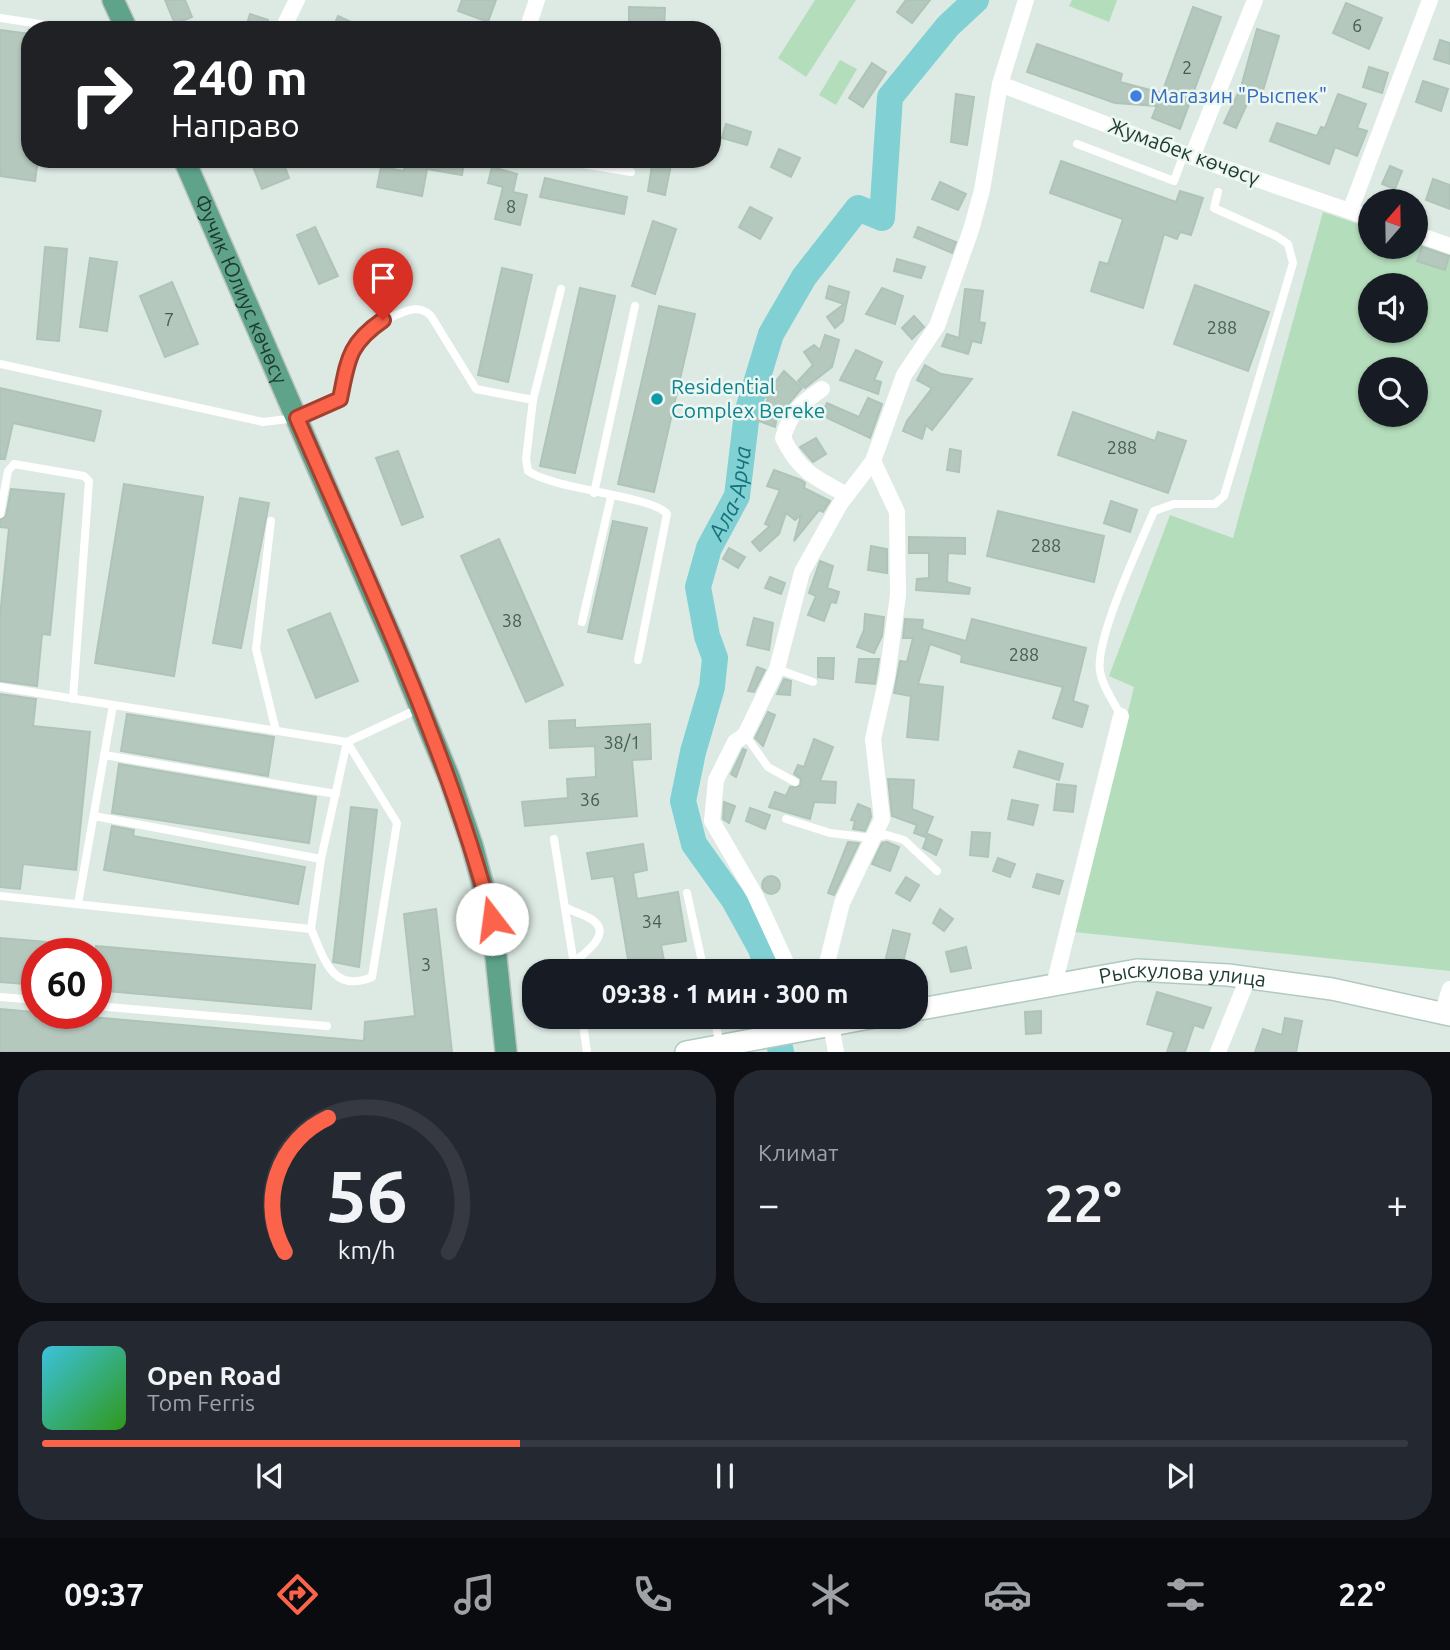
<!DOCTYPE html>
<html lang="ru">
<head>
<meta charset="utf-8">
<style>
	body { margin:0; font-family:Ubuntu,sans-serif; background:#242831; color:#f1f3f6; height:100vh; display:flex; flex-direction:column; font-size:26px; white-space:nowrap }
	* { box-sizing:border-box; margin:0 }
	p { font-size:23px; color:#9ea1a6 }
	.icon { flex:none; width:38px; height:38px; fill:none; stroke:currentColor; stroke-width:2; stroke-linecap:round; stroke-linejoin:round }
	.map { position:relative; height:1052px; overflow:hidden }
	.panel { display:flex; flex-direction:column; gap:18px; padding:18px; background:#0d0f14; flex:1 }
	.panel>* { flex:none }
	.hud { position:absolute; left:21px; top:21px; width:700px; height:147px; border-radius:28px; box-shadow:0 2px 5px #0004; background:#202124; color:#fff; overflow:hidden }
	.needle { width:46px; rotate:20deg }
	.fabs { position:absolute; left:1358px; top:189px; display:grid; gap:14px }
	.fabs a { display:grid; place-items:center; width:70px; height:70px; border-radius:50%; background:#171b24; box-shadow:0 2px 5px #0004; font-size:35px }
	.speed { position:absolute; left:21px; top:938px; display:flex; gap:14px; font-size:35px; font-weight:700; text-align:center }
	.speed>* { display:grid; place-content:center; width:91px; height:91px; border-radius:50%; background:#171b24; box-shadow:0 2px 5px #0004; line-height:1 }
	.speed .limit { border:10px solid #d22; background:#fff; color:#111 }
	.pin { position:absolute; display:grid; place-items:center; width:60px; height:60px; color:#fff; margin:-72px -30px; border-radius:50% 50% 50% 0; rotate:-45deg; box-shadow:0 0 7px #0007 }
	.pin .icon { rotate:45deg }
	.me { position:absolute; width:77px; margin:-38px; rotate:345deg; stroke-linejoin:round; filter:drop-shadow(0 0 5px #0008) }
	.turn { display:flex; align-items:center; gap:24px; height:147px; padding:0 35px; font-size:32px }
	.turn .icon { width:91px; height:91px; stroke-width:2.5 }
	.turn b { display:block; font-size:49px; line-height:60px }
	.big { font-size:52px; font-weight:600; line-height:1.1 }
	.panel .widget { flex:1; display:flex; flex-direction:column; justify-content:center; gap:10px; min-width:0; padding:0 24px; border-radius:28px; background:#242831 }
	.panel .dial { align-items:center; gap:0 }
	.dial svg { height:182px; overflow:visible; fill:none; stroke:#363941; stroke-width:7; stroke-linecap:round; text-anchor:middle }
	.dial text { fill:#f1f3f6; stroke:none }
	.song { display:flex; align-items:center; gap:21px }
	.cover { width:84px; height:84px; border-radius:10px; background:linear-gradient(135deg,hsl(190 70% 55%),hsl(110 70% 35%)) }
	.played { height:7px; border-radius:4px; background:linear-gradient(90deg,#fb634a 35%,#363941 35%) }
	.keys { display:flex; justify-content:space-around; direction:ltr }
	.heat { display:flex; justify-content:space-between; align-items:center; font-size:38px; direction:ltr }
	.panel .tiles { flex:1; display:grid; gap:18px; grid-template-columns:1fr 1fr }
	.widget:last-child { grid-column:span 2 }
	.trip { position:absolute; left:522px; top:959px; width:406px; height:70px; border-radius:28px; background:#171b24; box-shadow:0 2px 5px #0004; font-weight:600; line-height:70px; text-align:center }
	.tab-bar { display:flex; height:112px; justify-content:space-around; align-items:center; background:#090b0e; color:#9ea1a6 }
	.tab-bar .icon { width:49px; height:49px }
	.tab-bar .selected { color:#fb634a }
	.tab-bar b { font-size:32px; color:#f1f3f6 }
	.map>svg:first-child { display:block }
	.green { fill:#b4ddbb; fill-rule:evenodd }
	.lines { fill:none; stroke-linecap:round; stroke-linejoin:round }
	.river { stroke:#80d0d4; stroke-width:26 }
	.building { fill:#b5c8be; stroke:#afc4b9; stroke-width:2 }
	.secondary-casing { stroke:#afcbbe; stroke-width:24 }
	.primary-casing { stroke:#bcc4c1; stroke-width:24 }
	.lane { stroke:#fff; stroke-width:8 }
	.street { stroke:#fff; stroke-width:16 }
	.secondary { stroke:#fff; stroke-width:21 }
	.primary { stroke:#5ea38a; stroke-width:21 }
	.route-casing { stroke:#a34030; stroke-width:18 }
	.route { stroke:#fb634a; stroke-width:12 }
	.shop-dot { fill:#3f7fe0; stroke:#edf7f1; stroke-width:2.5 }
	.culture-dot { fill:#0f9aa8; stroke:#edf7f1; stroke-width:2.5 }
	.labels { text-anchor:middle; stroke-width:5; stroke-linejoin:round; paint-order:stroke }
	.number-label { font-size:18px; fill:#445e54 }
	.shop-label { font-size:21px; fill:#366cbe; stroke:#edf7f1; text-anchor:start }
	.street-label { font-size:21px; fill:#1e3a30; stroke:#edf7f1 }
	.culture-label { font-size:21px; fill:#0d838f; stroke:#edf7f1; text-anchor:start }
	.water-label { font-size:23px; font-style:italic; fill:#157379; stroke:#edf7f1 }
</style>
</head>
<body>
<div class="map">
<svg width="1450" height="1052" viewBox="0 0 1450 1052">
	<rect width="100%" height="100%" fill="#ddeae3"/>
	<g class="green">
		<path d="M815,0H856L806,77L778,58Z"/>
		<path d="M1072,0H1117L1109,22L1069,6Z"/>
		<path d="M840,60L857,69L836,105L819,95Z"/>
		<path d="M1323,212L1370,228V247H1416V243L1450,255V971L1074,932L1134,687L1109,676L1170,515L1233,538ZM1370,285H1416V331H1370ZM1370,369H1416V415H1370Z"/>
	</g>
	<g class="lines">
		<g class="river">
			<path id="s1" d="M768,971L761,949L734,900L694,844L683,801L693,752L712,687L715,658L707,636L698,587L709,548L737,496L747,413L771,334L804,277L858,208L882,218L890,97L948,26L976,0"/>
			<path d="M776,1017L774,1023L781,1052"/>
		</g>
	</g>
	<g class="building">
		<path d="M165,0H185L192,17L175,24Z"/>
		<path d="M462,0H496L488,22L458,11Z"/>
		<path d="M906,0H930L912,23L897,12Z"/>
		<path d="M1346,3L1382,18L1369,49L1333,33Z"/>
		<path d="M629,7L665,8L664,30H629Z"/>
		<path d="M1193,7L1221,17L1180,129L1152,118L1157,106L1115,103L1027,72L1037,44L1122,74L1120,82L1162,93Z"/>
		<path d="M250,14L268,20L265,30H245Z"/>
		<path d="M338,16L368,30H332Z"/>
		<path d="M1257,29L1279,36L1262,94L1253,91L1236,128L1224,123L1241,87Z"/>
		<path d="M0,30L30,34V159H38L35,181L0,176Z"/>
		<path d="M1440,40L1450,43V64L1434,59Z"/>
		<path d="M872,63L886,72L863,107L849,98Z"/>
		<path d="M1369,67L1388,73L1382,93L1363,87Z"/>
		<path d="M1423,81L1448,89L1441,111L1416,102Z"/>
		<path d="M956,94L974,97L967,145L951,142Z"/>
		<path d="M1338,94L1366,104L1357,128L1367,131L1357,156L1335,147L1329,164L1270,141L1277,123L1317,136L1321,127L1325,128Z"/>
		<path d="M726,124L751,132L747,145L722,138Z"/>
		<path d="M779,149L800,158L791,177L771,167Z"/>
		<path d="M250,159H282L289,178L262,189Z"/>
		<path d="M406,159H453L464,161L462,175L427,169L422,196L377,187L381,167L404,171Z"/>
		<path d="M653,159H672L665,195L648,191Z"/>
		<path d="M1061,161L1176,202L1180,191L1203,198L1191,235L1180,232L1177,239L1164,234L1143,308L1091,291L1100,262L1108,264L1123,219L1050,193Z"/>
		<path d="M1390,166L1402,171L1395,189L1382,184Z"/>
		<path d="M492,167L517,174L513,192L527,195L520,225L495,219L503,187L488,183Z"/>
		<path d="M545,178L627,197L624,214L540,197Z"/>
		<path d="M1433,179L1450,185V209L1426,200Z"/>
		<path d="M940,182L966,194L958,210L932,199Z"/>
		<path d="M750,207L772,218L760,239L739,227Z"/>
		<path d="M653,221L676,229L655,294L632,286Z"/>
		<path d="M315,227L338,276L319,284L297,235Z"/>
		<path d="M918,227L956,242L952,253L914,237Z"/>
		<path d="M45,247L67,249L59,341L37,339Z"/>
		<path d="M1422,247L1449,256L1445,270L1417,261Z"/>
		<path d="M90,258L117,262L107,331L80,327Z"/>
		<path d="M897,259L925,267L921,278L894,271Z"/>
		<path d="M502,268L532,275L508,382L478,375Z"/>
		<path d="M172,282L198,344L165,357L140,296Z"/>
		<path d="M1195,285L1269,312L1248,371L1174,344Z"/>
		<path d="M829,286L849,292L843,321L835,328L827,317L844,304L826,298Z"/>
		<path d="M580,288L615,296L575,473L540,466Z"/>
		<path d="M882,288L903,296L895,324L866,314Z"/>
		<path d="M965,289L983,291L979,322L985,323L981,343L972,341L968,354L942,346L947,334L959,338Z"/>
		<path d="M659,306L695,314L654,492L618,484Z"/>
		<path d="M914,316L924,327L912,339L902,328Z"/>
		<path d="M825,335L839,340L832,367L805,388L798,381L813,365L804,352L814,345L820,350Z"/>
		<path d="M856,350L882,362L874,380L881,382L878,394L840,380Z"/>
		<path d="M925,365L941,374L972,379L932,430L926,425L922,439L903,431L907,421L932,388L917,380Z"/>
		<path d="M784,371L802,388L784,409L779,406L775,427L756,420L768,399L764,396Z"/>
		<path d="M0,388L101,411L94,441L13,423L5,459H0Z"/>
		<path d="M868,398L882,404L870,438L821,415L827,403L859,417Z"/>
		<path d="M1073,412L1155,441L1158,432L1186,441L1168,493L1058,455Z"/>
		<path d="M816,438L826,454L813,462L800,447Z"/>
		<path d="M950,449L961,451L959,472L947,470Z"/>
		<path d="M398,451L423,517L402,525L376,458Z"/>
		<path d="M774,470L801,480L805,483L804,488L830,501L823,512L819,510L794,541L801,515L795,520L786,513L779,534L760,551L752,542L770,526L765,524L780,490L767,486Z"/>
		<path d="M124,484L203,497L174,676L95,663Z"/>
		<path d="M11,489L64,494L50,635L42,634L37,686L0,681V616L9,528L0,527V520L6,516Z"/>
		<path d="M240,498L269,503L241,648L213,643Z"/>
		<path d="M1111,501L1137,510L1130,532L1104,523Z"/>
		<path d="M998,511L1104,536L1094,582L987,556Z"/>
		<path d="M613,521L647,528L622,639L588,632Z"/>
		<path d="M909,537L965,538V554L948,553L947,582L970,588L969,594L916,590L917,579L929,578V553H909Z"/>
		<path d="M499,539L563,685L526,702L461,556Z"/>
		<path d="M871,546L887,549V573L868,570Z"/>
		<path d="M729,548L745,557L738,568L723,559Z"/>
		<path d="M820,561L833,566L827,588L839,592L836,603L831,602L824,621L808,615L816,596L809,593Z"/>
		<path d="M770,577L785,583L781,594L765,588Z"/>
		<path d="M330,613L358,681L316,698L288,630Z"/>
		<path d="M865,614L884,617L882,636L874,653L857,647L864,630Z"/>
		<path d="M754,618L773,623L769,650L747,645Z"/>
		<path d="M905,619L923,620L922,629L966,641L972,619L1086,648L1073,701L1088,706L1082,727L1053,718L1063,687L961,662L962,655L930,644L918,684L943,687L938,740L907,737L911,696L894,693L900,661L907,662L913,638H903Z"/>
		<path d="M818,658H834L833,679L818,677Z"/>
		<path d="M859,659H879L875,684L856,682Z"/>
		<path d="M757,667L765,670L754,692L748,691Z"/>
		<path d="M784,679L791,681L790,695L777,694Z"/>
		<path d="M0,694L36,699L33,726L90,732L76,870L23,864L20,889L0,887Z"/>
		<path d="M768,712L775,715L763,746L755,738Z"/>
		<path d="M127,714L274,737L268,776L121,751Z"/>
		<path d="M575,720V728L650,724L651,759L632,760L637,816L525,826L522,802L568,798L567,779L596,777L595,746L550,748L549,721Z"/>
		<path d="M814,739L833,747L820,781L836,782L835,803L814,802L810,819L769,807L775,792L786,796L790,787L800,786L801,779L794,774L798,765L804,767Z"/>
		<path d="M743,749L746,750L736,777L731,774Z"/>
		<path d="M1019,751L1063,764L1059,780L1014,767Z"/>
		<path d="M119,764L316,797L309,843L112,813Z"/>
		<path d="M888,779L914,780L912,809L933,817L925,837L914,833L917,825L892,816Z"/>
		<path d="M1057,784L1076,786L1073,812L1054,810Z"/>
		<path d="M1012,800L1038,805L1033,825L1008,819Z"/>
		<path d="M724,802L735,806L729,823L723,819Z"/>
		<path d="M858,804L870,809L871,817L865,831L853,829L855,821L851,820Z"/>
		<path d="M351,807L377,810L359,967L333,962Z"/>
		<path d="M750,808L770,815L765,829L746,821Z"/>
		<path d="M112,826L134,830L133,836L305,867L298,904L104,870Z"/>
		<path d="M972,832L990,833L988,857L970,855Z"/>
		<path d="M928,834L942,840L936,855L923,848Z"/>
		<path d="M848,842L859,843L834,895L828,893Z"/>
		<path d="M887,842L899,847L890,871L872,864L882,843Z"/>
		<path d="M643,844L647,870L633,873L637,899L678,892L686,941L661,945L666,971H630L614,876L592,879L587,853Z"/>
		<path d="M998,858L1015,864L1010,877L993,871Z"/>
		<path d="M1037,874L1063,881L1059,894L1033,887Z"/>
		<circle cx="771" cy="885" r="9"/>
		<path d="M906,877L919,885L910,901L896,893Z"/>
		<path d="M436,909L452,1052H0V1009L364,1041L365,1022L415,1016L404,914Z"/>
		<path d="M940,909L953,919L944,931L933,923Z"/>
		<path d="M893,930L910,934L902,966L885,962Z"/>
		<path d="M0,938L81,945V954H37V985L0,982Z"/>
		<path d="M96,946L315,965L311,1009L96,990Z"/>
		<path d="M966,947L971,968L951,972L946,952Z"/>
		<path d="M1157,992L1211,1008L1203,1028L1194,1025L1185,1052H1167L1174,1032L1147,1024Z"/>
		<path d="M1041,1011V1033L1026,1034L1025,1012Z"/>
		<path d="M1285,1018L1302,1021L1296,1052H1255L1263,1029L1282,1035Z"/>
	</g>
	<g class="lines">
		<defs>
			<g id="secondary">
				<path id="s2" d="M915,1010L1137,970L1228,975L1332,989L1450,1015"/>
				<path d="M686,1052L875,1017"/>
			</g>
			<g id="primary">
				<path d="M113,0L127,30"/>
				<path id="s3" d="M184,159L396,648L450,780L472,845L492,919L506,1052"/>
			</g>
		</defs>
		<use href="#secondary" class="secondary-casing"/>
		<use href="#primary" class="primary-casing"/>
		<g class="lane">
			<path d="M0,18L73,29"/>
			<path d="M1077,144L1174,181L1184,154"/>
			<path d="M552,159L631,172"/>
			<path d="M1396,251L1397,247"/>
			<path d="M0,364L263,422L297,418L340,399C349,351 352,331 401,313C413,308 422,307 431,316L476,389L533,400L526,459L528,471C555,490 654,496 667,514L638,660"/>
			<path d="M533,400L561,289"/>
			<path d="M594,493L635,306"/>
			<path d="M0,514L8,471L14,464L84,476L89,481L73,699"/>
			<path d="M271,521L256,649L276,731"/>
			<path d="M582,622L611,497"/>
			<path d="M777,669L813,682"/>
			<path d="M0,687L347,742L418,709"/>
			<path d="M1121,716C1114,702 1102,686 1100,671C1095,639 1140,544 1154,511L1174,504H1215L1224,496L1293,263L1288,244L1276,236L1214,208L1218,192"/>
			<path d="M745,735L768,767L795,782"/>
			<path d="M104,755L336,794"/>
			<path d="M94,816L321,859"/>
			<path d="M786,819L830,833L872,838L887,835L904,840L937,871"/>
			<path d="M554,839L575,971"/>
			<path d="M687,893L704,971"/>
			<path d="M0,896L311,929L321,859L347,742"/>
			<path d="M78,904L113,705"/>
			<path d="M565,907C573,912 583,914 591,919C614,933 585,953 573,963"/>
			<path d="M311,929C324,958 332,994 372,977L397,823L347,742"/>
			<path d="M0,997L37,1000"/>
			<path d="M96,1006L327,1026"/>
			<path d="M582,1017L587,1052"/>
			<path d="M714,1017L720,1045"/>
		</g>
		<g class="street">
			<path d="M282,30L297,0"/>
			<path d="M527,30L537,0"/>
			<path d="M1000,84L1192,157L1370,218"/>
			<path d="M1192,157L1255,0"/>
			<path d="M1350,211L1430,0"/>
			<path d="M1416,234L1450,246"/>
			<path d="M822,389C801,403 790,413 783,438C799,471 815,478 847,495"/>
			<path d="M790,971L754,893L712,821L716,780L735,742L745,735L777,669L802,572L840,504L873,461L904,375L937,326L971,230L982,190L1000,84L1026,0"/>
			<path d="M825,971L842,903L882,819L873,739L887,677L898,595L897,512L873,461"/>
			<path d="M1054,985L1121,716"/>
			<path d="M1442,1013L1450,989"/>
			<path d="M831,1025L836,1052"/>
			<path d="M1218,1052L1248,978"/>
		</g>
		<use href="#secondary" class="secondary"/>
		<use href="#primary" class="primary"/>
	</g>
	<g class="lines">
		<defs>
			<path id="route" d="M383,320C348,344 348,360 340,399L297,418C368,582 446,745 492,919"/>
		</defs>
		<use href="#route" class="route-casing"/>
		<use href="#route" class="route"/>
	</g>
	<circle class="shop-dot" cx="1136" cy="96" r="7"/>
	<circle class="culture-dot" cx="657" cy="399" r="7"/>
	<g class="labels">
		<g class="number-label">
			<text x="1357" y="32">6</text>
			<text x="1187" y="74">2</text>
			<text x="511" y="213">8</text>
			<text x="169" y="326">7</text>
			<text x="1222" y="334">288</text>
			<text x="1122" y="454">288</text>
			<text x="1046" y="552">288</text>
			<text x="512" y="627">38</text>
			<text x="1024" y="661">288</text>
			<text x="622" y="749">38/1</text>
			<text x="590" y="806">36</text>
			<text x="652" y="928">34</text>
			<text x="426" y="971">3</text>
		</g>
		<g class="shop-label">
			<text x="1150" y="103">Магазин "Рыспек"</text>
		</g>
		<g class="street-label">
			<text transform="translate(1184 152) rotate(20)" y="7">Жумабек көчөсү</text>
			<text dy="7" stroke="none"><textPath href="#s3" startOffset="142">Фучик Юлиус көчөсү</textPath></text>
			<text dy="7" stroke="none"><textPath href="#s2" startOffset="271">Рыскулова улица</textPath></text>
		</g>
		<g class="culture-label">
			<text x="671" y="394">Residential<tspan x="671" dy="24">Complex Bereke</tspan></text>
		</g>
		<g class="water-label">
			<text dy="8" stroke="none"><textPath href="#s1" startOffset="513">Ала-Арча</textPath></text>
		</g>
	</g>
</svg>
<div class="fabs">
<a><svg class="needle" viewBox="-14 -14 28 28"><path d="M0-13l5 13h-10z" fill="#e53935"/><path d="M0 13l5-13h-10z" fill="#9ea1a6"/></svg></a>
<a><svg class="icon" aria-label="sound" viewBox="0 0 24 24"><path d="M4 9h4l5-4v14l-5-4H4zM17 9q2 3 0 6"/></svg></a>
<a><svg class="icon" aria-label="search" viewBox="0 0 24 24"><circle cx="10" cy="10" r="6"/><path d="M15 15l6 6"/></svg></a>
</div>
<div class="speed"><div class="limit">60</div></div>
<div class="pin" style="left:383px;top:320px;background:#d93025"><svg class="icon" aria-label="arrive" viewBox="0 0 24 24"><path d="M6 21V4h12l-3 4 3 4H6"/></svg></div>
<svg class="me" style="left:492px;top:919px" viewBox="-20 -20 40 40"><circle r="19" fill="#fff"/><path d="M0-13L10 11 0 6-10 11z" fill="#fb634a"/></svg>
<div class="trip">09:38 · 1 мин · 300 m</div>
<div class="hud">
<div class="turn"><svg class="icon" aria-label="right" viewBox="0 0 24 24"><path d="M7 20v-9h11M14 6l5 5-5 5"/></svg><div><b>240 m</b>Направо</div></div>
</div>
</div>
<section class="panel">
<div class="tiles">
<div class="widget dial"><svg viewBox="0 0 100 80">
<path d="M14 69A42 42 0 1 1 86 69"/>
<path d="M14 69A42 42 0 0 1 33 10" stroke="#fb634a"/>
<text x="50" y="56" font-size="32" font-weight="700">56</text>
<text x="50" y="72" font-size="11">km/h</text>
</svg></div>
<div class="widget"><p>Климат</p>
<div class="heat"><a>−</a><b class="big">22°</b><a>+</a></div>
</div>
<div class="widget">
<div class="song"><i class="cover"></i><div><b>Open Road</b><p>Tom Ferris</p></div></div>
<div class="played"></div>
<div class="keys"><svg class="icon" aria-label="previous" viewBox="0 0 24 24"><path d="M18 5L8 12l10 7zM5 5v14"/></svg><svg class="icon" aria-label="pause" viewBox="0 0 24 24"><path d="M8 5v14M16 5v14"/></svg><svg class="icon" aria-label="next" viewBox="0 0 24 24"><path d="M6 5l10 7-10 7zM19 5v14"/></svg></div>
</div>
</div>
</section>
<nav class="tab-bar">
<b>09:37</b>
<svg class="icon selected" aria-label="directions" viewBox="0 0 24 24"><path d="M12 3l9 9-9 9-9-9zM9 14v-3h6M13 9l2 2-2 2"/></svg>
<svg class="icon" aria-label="music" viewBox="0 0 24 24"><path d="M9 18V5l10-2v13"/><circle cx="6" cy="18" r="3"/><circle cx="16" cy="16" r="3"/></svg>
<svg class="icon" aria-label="phone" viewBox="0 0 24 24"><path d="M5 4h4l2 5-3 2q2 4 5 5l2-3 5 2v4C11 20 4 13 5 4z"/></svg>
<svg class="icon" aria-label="climate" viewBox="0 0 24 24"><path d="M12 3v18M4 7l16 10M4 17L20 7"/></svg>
<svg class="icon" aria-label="car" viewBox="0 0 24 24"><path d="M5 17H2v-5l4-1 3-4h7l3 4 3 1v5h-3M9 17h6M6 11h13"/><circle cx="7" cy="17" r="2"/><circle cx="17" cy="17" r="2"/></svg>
<svg class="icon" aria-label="filters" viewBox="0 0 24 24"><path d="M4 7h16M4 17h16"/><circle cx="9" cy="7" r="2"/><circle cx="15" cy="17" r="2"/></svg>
<b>22°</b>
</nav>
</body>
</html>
